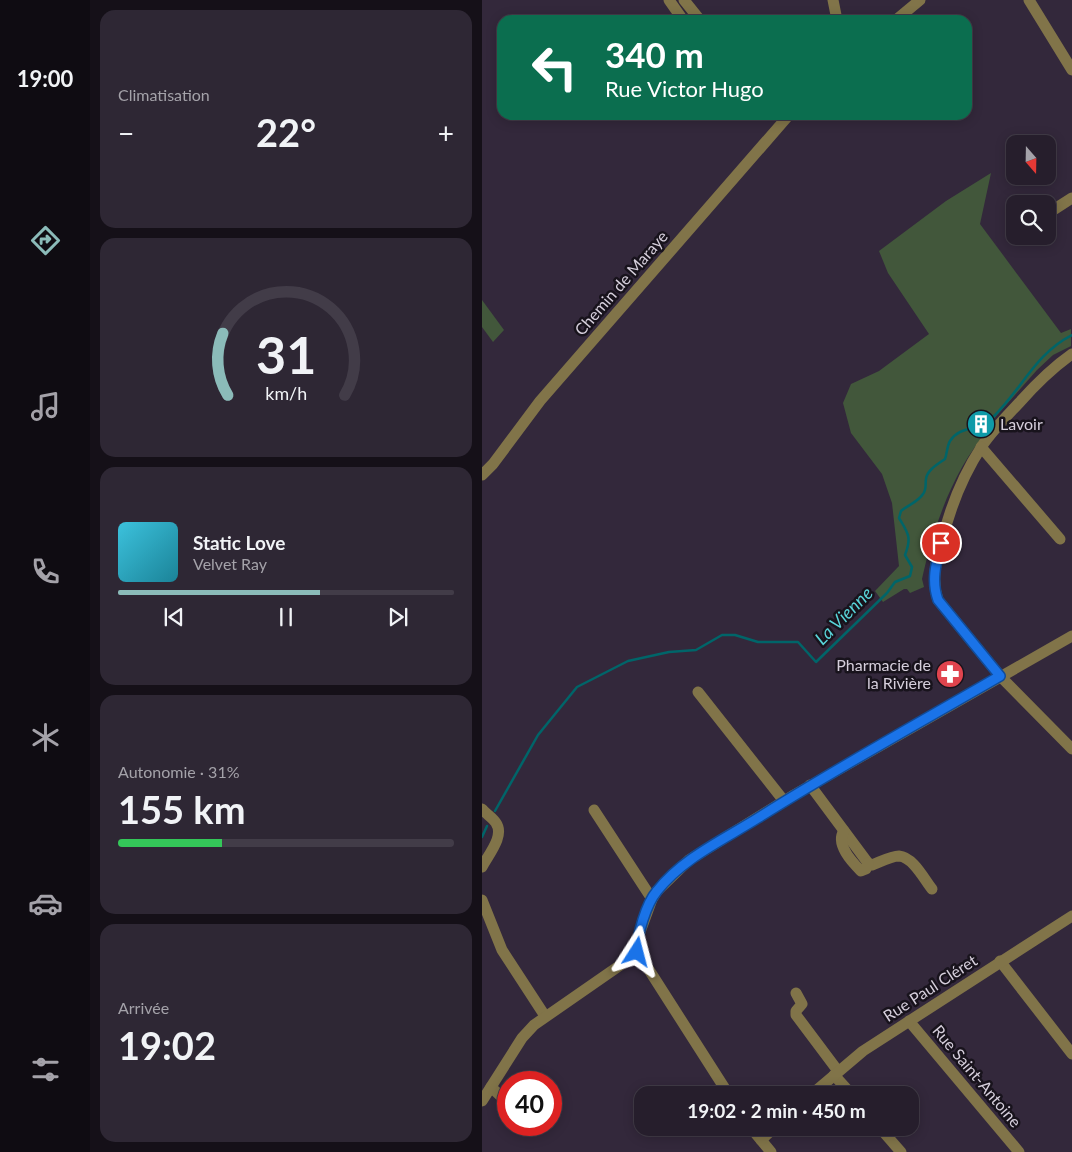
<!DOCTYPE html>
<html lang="fr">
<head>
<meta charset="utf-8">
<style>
	body { margin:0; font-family:Lato,sans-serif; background:#2e2734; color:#f1f3f6; height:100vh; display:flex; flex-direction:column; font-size:19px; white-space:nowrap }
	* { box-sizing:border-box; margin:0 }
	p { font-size:16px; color:#a4a2a9 }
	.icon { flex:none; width:28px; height:28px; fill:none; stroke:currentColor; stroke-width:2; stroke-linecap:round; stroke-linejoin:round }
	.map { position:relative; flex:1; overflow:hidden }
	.drawer { display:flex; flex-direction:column; gap:10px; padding:10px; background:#151018; width:392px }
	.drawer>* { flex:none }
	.hud { position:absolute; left:15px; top:15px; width:475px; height:105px; border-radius:15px; box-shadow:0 2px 12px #0003,0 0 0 1px #423c48; background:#0b6e4f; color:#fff; overflow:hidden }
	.needle { width:32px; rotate:160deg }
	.fabs { position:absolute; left:524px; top:135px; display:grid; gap:10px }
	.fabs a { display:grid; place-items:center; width:50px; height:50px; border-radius:10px; background:#261e2c; box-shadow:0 2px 12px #0003,0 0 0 1px #423c48; font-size:25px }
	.speed { position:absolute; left:15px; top:1071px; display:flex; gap:10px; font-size:25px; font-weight:700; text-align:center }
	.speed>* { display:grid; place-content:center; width:65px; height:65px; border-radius:50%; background:#261e2c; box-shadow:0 2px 12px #0003,0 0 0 1px #423c48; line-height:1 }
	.speed .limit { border:8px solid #d22; background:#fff; color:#111 }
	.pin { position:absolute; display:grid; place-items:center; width:42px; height:42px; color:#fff; margin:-21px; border:2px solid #fff; border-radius:50%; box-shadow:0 1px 5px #0007 }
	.me { position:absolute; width:55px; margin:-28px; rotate:9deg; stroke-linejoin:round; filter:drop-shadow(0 0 4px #0008) }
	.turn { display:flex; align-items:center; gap:18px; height:105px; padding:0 25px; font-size:22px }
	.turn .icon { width:65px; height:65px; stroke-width:2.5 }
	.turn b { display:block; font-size:35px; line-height:42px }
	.big { font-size:38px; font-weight:700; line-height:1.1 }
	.drawer .widget { flex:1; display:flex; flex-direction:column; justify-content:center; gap:8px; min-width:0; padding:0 18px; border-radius:15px; background:#2e2734 }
	.drawer .dial { align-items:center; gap:0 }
	.dial svg { height:130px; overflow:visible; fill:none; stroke:#423c48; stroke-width:7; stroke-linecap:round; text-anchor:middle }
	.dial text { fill:#f1f3f6; stroke:none }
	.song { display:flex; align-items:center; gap:15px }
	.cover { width:60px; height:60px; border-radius:8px; background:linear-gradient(135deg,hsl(190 70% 55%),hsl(190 70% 35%)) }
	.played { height:5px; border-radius:2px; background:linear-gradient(90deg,#8bbbb9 60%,#423c48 60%) }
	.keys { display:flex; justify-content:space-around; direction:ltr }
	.heat { display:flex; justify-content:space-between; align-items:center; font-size:28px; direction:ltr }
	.charge { height:8px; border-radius:4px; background:linear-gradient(90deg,#34c759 31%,#423c48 0) }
	.trip { position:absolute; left:152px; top:1086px; width:285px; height:50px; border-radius:15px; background:#261e2c; box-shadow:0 2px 12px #0003,0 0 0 1px #423c48; font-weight:700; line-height:50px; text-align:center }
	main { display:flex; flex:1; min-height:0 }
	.tab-bar { display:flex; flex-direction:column; width:90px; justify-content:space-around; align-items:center; background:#0f0c12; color:#a4a2a9 }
	.tab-bar .icon { width:35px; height:35px }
	.tab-bar .current { color:#8bbbb9 }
	.tab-bar b { font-size:22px; color:#f1f3f6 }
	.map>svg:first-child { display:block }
	.green { fill:#42573b }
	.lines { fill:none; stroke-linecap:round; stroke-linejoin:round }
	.stream { stroke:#006569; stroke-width:2.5 }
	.minor { stroke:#817449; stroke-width:11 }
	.route-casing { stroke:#114b97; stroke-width:12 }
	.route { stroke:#1a73e8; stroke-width:9 }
	.labels { text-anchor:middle; stroke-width:5; stroke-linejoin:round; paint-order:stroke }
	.street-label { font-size:16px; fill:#d6cfdc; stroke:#18131c }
	.poi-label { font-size:16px; fill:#d6cfdc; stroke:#18131c; text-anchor:start }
	.water-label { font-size:18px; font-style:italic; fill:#59d4d9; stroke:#18131c }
</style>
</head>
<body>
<main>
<nav class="tab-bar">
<b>19:00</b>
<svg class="icon current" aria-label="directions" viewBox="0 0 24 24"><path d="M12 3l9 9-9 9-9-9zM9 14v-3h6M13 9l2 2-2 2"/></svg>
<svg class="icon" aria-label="music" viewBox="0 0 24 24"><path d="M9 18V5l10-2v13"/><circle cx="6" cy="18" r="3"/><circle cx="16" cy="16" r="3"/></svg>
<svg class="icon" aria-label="phone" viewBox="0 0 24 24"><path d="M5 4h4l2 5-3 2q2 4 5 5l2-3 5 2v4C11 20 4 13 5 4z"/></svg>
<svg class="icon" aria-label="climate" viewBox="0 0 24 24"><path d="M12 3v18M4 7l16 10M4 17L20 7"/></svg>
<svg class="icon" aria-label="car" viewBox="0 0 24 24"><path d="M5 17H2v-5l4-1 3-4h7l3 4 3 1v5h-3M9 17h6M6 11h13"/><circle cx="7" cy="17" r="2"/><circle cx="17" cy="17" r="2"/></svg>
<svg class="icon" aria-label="filters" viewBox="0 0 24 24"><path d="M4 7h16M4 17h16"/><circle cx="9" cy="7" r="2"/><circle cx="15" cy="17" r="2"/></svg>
</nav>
<section class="drawer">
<div class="widget"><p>Climatisation</p>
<div class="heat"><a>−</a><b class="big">22°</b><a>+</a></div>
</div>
<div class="widget dial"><svg viewBox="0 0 100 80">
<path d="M14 69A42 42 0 1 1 86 69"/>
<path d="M14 69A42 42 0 0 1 11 31" stroke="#8bbbb9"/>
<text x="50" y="56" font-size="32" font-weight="700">31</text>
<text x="50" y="72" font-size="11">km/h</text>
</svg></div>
<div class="widget">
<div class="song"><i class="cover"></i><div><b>Static Love</b><p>Velvet Ray</p></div></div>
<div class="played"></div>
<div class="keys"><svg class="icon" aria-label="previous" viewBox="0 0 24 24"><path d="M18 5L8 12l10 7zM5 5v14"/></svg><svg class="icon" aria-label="pause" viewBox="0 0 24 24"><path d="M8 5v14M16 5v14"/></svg><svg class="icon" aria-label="next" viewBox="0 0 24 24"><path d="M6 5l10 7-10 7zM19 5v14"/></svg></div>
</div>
<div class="widget"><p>Autonomie · 31%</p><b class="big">155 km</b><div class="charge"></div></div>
<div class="widget"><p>Arrivée</p><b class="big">19:02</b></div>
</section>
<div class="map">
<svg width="590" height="1152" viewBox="0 0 590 1152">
	<rect width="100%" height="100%" fill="#33283b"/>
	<g class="green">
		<path d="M509,173L498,224L579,333L589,329V346L571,355L555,370L509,422L503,419L493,423L495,429L505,425L507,430C471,468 451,529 440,579L442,587L428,593L425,589H422L401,602L393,591L417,566L410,503L400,474L369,433L361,403L369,384L397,371L447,334L406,273L397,251L464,201Z"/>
		<path d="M0,300L22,330L11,342L0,327Z"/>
	</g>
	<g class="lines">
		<g class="stream">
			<path d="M13,811L56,735L95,687L146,661L187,652L214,650L240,635H253L276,642H316L334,662L405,593L413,582L428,576L430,567L423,555C430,537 426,533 417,518L419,511C426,505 436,502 441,494C445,489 443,484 444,479C445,470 456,464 463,459C465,454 465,446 468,441C478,426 496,430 508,420C537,394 553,353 590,335"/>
			<path d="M0,837L5,826"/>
		</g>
		<g class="minor">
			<path d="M187,0L201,20"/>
			<path d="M202,0L218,20"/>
			<path d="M351,0L355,20"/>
			<path d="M547,0L590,70"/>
			<path d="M414,20L438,0"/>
			<path d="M565,214L590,198"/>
			<path d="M590,354C570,368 553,385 537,403C524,417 510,431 500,446C481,475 468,508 460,541C454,561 449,580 456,600L518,676L590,749"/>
			<path d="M499,447L578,539"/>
			<path d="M0,475L11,464L58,401L307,115"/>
			<path d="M216,692L302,801"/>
			<path d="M328,785L386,863L390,865C398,862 409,856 417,856C431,857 442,879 450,889"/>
			<path d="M0,809C4,814 11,818 14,823C23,836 6,855 0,867"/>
			<path d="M112,810L170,899"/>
			<path d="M362,831C353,844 370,862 379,871L384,869L386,863"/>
			<path d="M0,900L20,950L63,1016"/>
			<path d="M518,961L590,1054"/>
			<path d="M314,993L320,1004L314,1011V1015L356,1071"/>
			<path d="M427,1021L537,1152"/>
			<path d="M352,1075L370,1095"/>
			<path d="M9,1087L26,1103"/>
			<path d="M247,1095L155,951V940L170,899L175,891L207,860L312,795L590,636"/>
			<path d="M329,1095L381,1051L590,916"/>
			<path d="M0,1101L40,1038L52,1025L137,966L155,951"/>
			<path d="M44,1125L49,1131"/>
			<path d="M269,1128L289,1152"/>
			<path d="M398,1128L419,1152"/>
			<path d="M279,1140L292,1128"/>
		</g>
	</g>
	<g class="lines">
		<defs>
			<path id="route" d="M155,952C155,935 164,904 175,891C201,858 241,840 276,818C355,768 437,723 518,676L456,600C449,581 454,563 459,543"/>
		</defs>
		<use href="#route" class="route-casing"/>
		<use href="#route" class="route"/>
	</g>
	<defs>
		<symbol id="building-disc" viewBox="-11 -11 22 22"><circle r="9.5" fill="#0f9aa8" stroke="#18131c"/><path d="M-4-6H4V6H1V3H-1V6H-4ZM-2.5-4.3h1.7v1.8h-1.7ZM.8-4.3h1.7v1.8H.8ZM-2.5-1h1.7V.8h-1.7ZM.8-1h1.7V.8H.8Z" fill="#fff"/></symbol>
		<symbol id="pharmacy-disc" viewBox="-11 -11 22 22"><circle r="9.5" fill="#e0444e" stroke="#18131c"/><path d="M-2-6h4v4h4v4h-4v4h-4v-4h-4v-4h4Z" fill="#fff"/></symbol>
	</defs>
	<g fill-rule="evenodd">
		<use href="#building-disc" x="483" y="408" width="32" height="32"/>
		<use href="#pharmacy-disc" x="452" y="658" width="32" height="32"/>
	</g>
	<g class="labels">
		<g class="street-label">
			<text transform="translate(139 283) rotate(-49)" y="6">Chemin de Maraye</text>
			<text transform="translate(448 988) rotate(-33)" y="6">Rue Paul Cléret</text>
			<text transform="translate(495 1076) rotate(50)" y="6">Rue Saint-Antoine</text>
		</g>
		<g class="poi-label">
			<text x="518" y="430">Lavoir</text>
			<text x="449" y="671" text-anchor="end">Pharmacie de<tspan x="449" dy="18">la Rivière</tspan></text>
		</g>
		<g class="water-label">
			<text transform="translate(362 616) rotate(-45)" y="6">La Vienne</text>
		</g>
	</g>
</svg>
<div class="fabs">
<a><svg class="needle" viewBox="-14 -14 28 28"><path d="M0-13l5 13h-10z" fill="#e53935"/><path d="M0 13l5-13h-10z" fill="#a4a2a9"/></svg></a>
<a><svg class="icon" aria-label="search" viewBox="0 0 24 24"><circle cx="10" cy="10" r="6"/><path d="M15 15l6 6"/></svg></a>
</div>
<div class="speed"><div class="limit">40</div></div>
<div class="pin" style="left:459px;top:543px;background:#d93025"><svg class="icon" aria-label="arrive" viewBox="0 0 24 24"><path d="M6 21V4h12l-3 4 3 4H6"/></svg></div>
<svg class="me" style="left:155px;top:952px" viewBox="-20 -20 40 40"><path d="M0-17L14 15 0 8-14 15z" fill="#1a73e8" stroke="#fff" stroke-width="4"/></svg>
<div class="trip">19:02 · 2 min · 450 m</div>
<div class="hud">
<div class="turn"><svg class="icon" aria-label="left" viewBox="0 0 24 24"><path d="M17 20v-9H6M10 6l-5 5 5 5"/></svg><div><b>340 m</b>Rue Victor Hugo</div></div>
</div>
</div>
</main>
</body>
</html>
